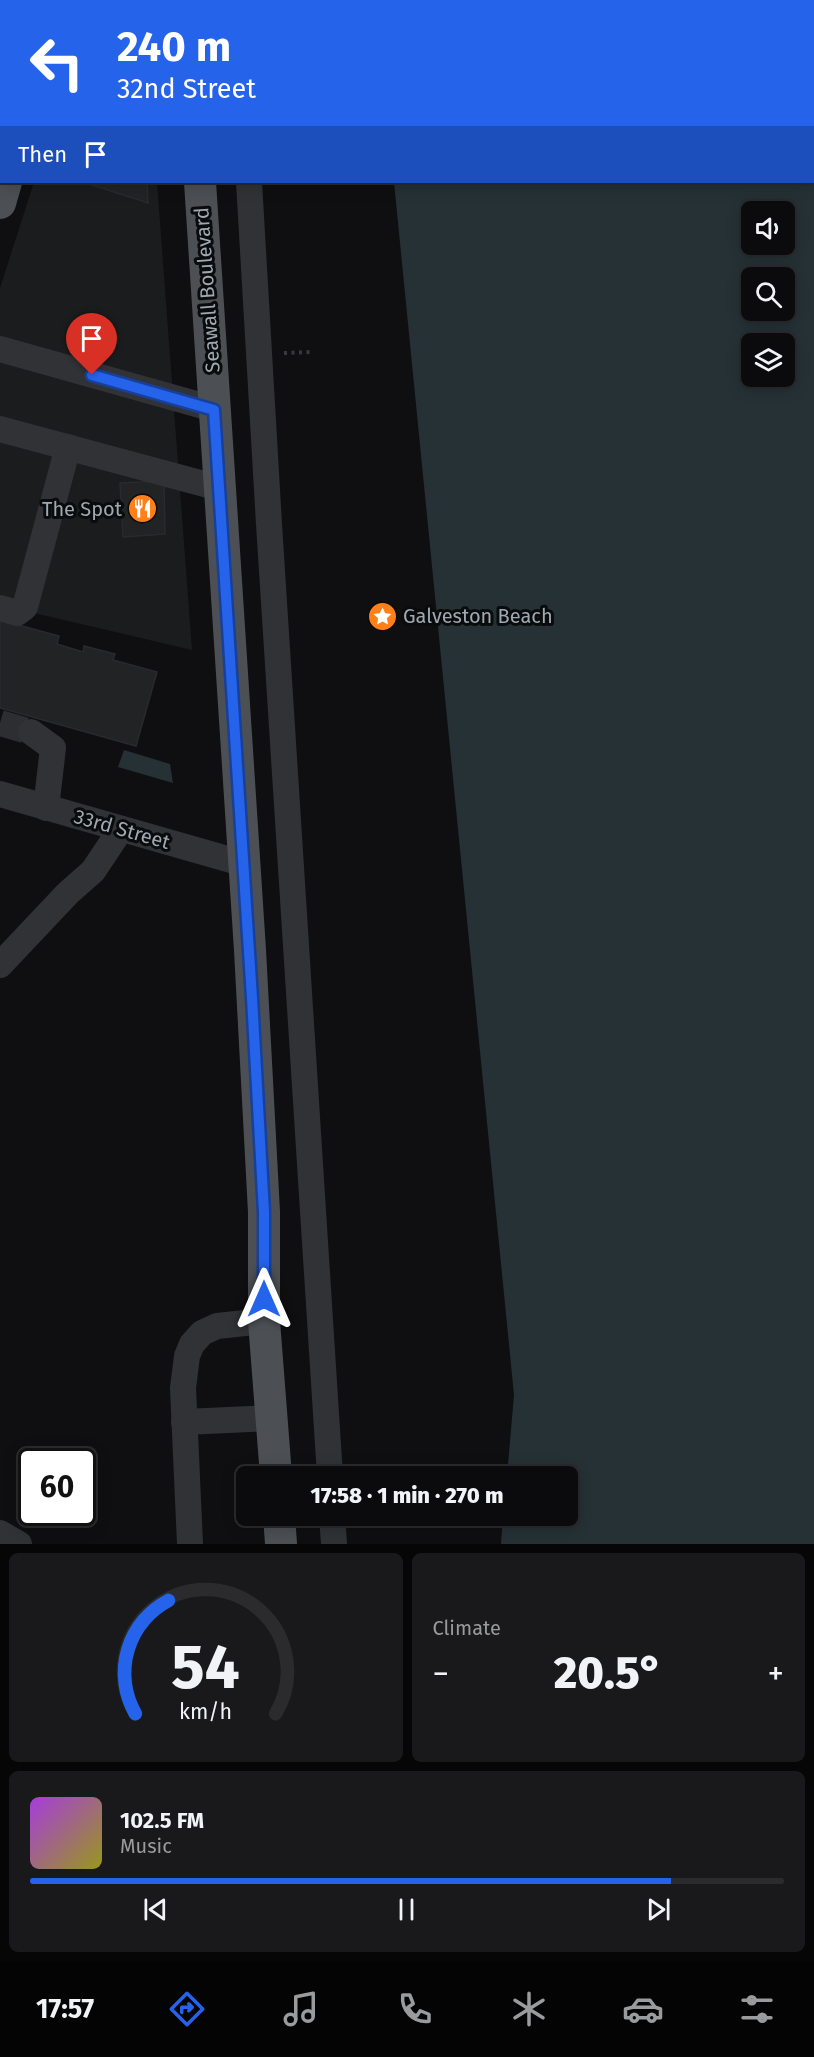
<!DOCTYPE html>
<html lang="en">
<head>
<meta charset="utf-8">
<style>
	body { margin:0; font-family:"Fira Sans",sans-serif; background:#19191b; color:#f1f3f6; height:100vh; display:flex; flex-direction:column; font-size:22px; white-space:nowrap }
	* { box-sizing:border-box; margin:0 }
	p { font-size:20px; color:#9a9b9d }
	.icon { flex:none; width:33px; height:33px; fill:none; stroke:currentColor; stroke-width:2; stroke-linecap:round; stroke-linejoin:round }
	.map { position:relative; height:1544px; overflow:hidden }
	.sheet { display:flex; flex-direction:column; gap:9px; padding:9px; background:#060607; flex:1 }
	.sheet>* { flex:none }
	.guide { position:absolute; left:0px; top:0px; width:814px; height:183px; box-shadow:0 3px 15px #0003,0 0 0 2px #2b2b2e; background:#2563eb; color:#fff; overflow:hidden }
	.buttons { position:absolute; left:741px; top:201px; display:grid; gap:12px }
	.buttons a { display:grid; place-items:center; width:54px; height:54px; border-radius:9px; background:#0b0b0d; box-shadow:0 3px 15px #0003,0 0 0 2px #2b2b2e; font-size:30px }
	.speed { position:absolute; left:18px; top:1448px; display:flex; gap:12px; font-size:30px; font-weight:700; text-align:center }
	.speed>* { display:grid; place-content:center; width:78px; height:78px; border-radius:50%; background:#0b0b0d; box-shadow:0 3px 15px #0003,0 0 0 2px #2b2b2e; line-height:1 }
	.speed .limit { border:3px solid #111; border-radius:9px; background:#fff; color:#111 }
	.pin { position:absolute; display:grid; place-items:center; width:51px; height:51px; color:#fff; margin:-62px -26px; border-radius:50% 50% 50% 0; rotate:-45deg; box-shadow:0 0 6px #0007 }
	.pin .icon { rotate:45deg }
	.me { position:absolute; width:66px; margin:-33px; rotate:0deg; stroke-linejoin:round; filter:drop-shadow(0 0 4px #0008) }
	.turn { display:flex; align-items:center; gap:21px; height:126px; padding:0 18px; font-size:27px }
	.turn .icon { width:78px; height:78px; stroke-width:2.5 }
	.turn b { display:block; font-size:42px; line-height:51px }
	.then { display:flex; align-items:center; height:57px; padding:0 18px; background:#0003; gap:12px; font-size:22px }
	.big { font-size:45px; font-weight:800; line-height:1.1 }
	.sheet .widget { flex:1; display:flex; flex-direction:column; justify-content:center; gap:9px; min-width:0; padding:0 21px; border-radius:9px; background:#19191b }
	.sheet .dial { align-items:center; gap:0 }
	.dial svg { height:156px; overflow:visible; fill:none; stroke:#2b2b2e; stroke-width:7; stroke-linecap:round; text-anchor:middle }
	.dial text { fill:#f1f3f6; stroke:none }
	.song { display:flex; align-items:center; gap:18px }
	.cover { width:72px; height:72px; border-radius:9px; background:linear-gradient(135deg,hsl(280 70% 55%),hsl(60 70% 35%)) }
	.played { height:6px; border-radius:3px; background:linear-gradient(90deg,#2563eb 85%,#2b2b2e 85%) }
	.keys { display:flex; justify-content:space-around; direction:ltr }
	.heat { display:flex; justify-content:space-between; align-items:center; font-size:33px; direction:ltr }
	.sheet .tiles { flex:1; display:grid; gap:9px; grid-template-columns:1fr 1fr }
	.widget:last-child { grid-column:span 2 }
	.trip { position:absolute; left:236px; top:1466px; width:342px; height:60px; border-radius:9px; background:#0b0b0d; box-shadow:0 3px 15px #0003,0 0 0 2px #2b2b2e; font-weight:800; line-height:60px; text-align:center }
	.tabs { display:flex; height:96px; justify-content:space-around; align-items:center; background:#040405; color:#9a9b9d }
	.tabs .icon { width:42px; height:42px }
	.tabs .on { color:#2563eb }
	.tabs b { font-size:27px; color:#f1f3f6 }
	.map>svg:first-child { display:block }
	.built { fill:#1b1c1e }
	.water { fill:#253135; fill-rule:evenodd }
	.building { fill:#222325; stroke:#292a2d; stroke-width:1.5 }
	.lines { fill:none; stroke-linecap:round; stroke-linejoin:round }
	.minor-tunnel { stroke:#2c2e31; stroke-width:26; stroke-dasharray:26 13; stroke-linecap:butt }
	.path { stroke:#36393d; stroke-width:4; stroke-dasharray:3 4.5; stroke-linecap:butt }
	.minor { stroke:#303236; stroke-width:26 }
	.major { stroke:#4c5055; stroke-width:32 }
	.route-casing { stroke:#184099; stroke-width:15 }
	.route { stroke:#2563eb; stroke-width:10 }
	.labels { text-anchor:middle; stroke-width:6; stroke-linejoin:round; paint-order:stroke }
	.street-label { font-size:20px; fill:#9fa9b3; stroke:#0a0b0c }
	.poi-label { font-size:20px; fill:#9fa9b3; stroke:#0a0b0c; text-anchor:end }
</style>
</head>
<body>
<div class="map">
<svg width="814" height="1544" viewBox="0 0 814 1544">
	<rect width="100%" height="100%" fill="#0f0f11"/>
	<path class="built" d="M34,182H157L192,650L0,605V288Z"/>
	<g class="water">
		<path d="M381,0H814V1544H501L503,1515H567V1476H507L514,1395L394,182H813V2ZM752,212H784V244H752ZM752,278H784V310H752ZM752,344H784V376H752Z"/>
		<path d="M124,750L170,764L173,783L118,767Z"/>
	</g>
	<g class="building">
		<path d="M83,182H147L148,203Z"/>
		<path d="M164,481L165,534L123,537L120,483Z"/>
		<path d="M0,620L59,636L57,644L83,652L84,646L115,654L113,660L157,672L136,746L0,708Z"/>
	</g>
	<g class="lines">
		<path class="minor-tunnel" d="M0,723L31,732"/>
		<path class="path" d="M284,353L310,352"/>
		<g class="minor">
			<path d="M238,0V2"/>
			<path d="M249,182L269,524L330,1476"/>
			<path d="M0,349L214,409"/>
			<path d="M0,429L219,488"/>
			<path d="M0,608L17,613L25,607L68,447"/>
			<path d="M31,732L53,748L46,808"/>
			<path d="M0,794L245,864"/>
			<path d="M0,965L68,893L93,871L121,829"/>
			<path d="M184,1422L272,1418"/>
			<path d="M332,1515L334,1544"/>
			<path d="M0,1533L19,1544"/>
			<path d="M190,1544L183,1388L187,1356L192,1344L202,1333L217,1326L264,1321"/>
		</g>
		<g class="major">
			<path d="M189,0V2"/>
			<path d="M59,2L60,0"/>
			<path d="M200,182L250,950L264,1212V1321L276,1476"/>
			<path d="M0,203L6,182"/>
			<path d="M279,1515L281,1544"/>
		</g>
	</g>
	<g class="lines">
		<defs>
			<path id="route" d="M92,375L214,410L252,998L264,1212V1299"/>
		</defs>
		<use href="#route" class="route-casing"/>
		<use href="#route" class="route"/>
	</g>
	<defs>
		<symbol id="restaurant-disc" viewBox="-11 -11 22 22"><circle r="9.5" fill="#ff7f19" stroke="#0a0b0c"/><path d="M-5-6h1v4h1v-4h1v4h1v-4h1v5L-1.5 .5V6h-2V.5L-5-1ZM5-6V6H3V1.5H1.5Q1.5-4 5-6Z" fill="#fff"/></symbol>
		<symbol id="sight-disc" viewBox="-11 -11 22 22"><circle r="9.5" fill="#ff7f19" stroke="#0a0b0c"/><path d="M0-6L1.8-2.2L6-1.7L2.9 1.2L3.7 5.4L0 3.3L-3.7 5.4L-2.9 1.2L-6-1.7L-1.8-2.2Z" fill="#fff"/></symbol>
	</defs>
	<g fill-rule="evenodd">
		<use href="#restaurant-disc" x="126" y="492" width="33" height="33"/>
		<use href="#sight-disc" x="366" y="600" width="33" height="33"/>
	</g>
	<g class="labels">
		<g class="street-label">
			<text transform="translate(207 290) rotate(-94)" y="7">Seawall Boulevard</text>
			<text transform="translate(122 829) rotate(16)" y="7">33rd Street</text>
		</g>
		<g class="poi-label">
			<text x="122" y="516">The Spot</text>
			<text x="403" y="623" text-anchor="start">Galveston Beach</text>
		</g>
	</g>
</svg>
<div class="buttons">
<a><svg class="icon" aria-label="sound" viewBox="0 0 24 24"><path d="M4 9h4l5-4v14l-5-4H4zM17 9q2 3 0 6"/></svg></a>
<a><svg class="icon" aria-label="search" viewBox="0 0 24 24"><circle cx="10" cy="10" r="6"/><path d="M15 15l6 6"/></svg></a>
<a><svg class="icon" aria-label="layers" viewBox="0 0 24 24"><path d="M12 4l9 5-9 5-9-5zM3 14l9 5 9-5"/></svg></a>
</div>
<div class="speed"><div class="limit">60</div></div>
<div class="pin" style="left:92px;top:375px;background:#d93025"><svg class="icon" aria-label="arrive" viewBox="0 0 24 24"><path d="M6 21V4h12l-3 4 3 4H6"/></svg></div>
<svg class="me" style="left:264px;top:1299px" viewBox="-20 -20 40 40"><path d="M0-17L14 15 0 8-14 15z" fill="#2563eb" stroke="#fff" stroke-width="4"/></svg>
<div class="trip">17:58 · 1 min · 270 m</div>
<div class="guide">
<div class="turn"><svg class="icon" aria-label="left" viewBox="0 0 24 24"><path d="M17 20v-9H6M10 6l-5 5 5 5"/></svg><div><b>240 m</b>32nd Street</div></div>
<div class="then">Then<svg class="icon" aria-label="arrive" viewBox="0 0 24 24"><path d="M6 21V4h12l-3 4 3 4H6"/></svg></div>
</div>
</div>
<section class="sheet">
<div class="tiles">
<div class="widget dial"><svg viewBox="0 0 100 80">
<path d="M14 69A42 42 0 1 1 86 69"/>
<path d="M14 69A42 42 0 0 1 31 11" stroke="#2563eb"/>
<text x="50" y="56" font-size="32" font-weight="700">54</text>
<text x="50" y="72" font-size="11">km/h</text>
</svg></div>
<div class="widget"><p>Climate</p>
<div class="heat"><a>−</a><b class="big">20.5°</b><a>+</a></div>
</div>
<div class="widget">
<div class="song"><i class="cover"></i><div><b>102.5 FM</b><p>Music</p></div></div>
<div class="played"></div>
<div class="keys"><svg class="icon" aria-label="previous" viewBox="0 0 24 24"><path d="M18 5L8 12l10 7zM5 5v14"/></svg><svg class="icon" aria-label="pause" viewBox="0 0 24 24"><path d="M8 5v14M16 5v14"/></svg><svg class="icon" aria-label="next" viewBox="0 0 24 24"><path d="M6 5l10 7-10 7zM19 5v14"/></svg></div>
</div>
</div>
</section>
<nav class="tabs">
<b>17:57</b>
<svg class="icon on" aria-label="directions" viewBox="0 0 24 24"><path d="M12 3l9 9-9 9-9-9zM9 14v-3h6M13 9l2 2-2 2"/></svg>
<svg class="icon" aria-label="music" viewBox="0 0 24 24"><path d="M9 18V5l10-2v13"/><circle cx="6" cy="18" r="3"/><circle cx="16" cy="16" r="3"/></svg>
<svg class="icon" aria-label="phone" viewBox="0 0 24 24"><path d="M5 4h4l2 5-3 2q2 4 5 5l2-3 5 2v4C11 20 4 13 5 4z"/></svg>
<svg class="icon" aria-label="climate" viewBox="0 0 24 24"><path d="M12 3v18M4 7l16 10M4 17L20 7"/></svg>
<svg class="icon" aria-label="car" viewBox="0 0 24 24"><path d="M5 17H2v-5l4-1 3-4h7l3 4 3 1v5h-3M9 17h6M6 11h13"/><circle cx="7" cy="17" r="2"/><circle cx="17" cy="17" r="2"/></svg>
<svg class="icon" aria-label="filters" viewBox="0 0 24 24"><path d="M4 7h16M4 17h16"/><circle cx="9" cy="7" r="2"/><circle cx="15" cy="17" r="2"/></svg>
</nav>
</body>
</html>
